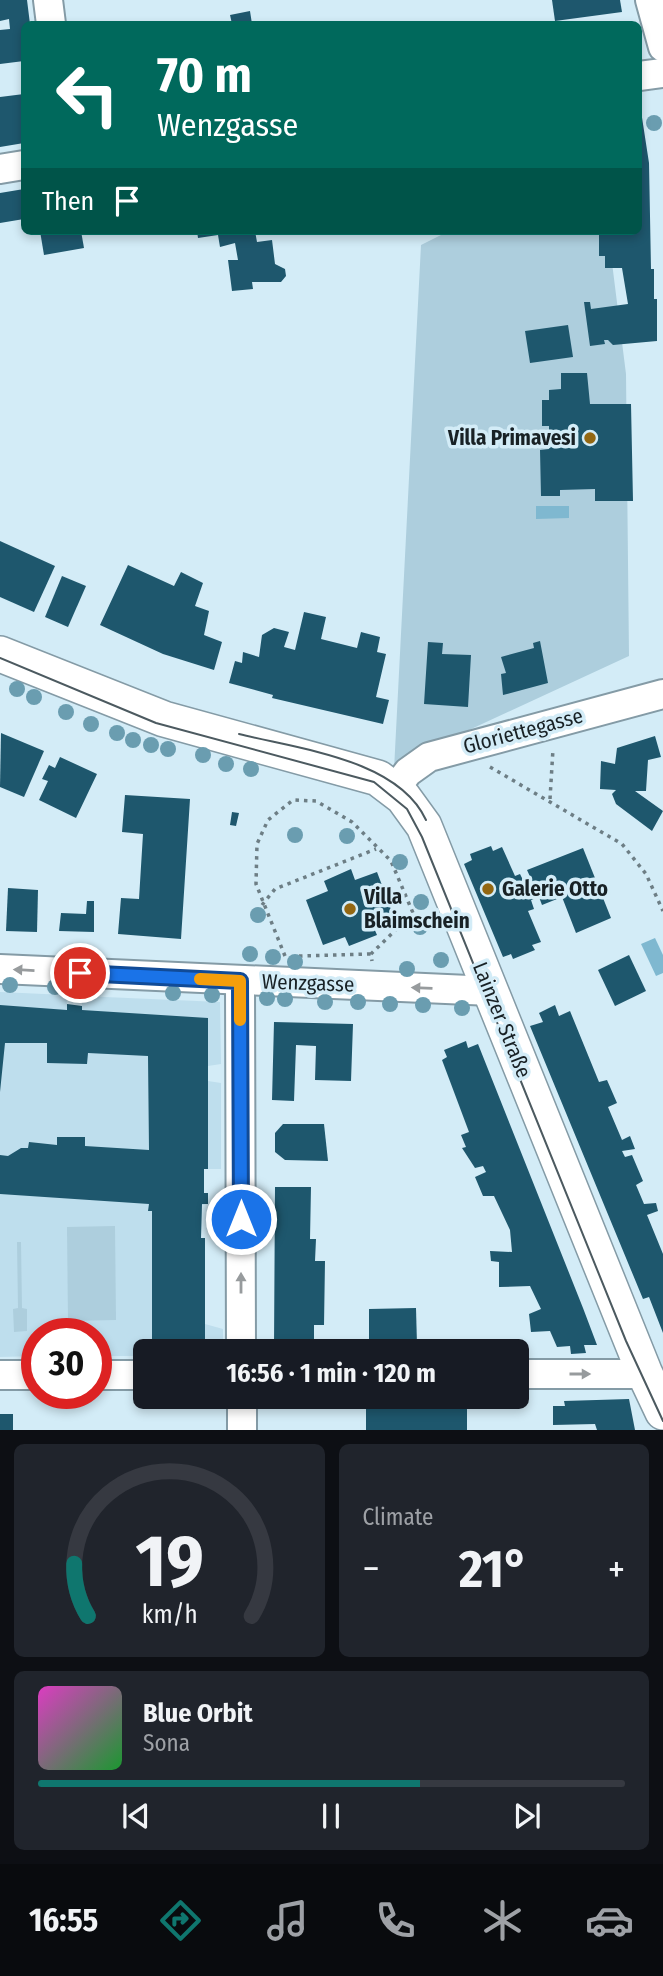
<!DOCTYPE html>
<html lang="en">
<head>
<meta charset="utf-8">
<style>
	body { margin:0; font-family:"Fira Sans Condensed",sans-serif; background:#20242c; color:#f1f3f6; height:100vh; display:flex; flex-direction:column; font-size:26px; white-space:nowrap }
	* { box-sizing:border-box; margin:0 }
	p { font-size:23px; color:#9ea1a6 }
	.icon { flex:none; width:38px; height:38px; fill:none; stroke:currentColor; stroke-width:2; stroke-linecap:round; stroke-linejoin:round }
	.map { position:relative; height:1430px; overflow:hidden }
	.details { display:flex; flex-direction:column; gap:14px; padding:14px; background:#0d0f14; flex:1 }
	.details>* { flex:none }
	.banner { position:absolute; left:21px; top:21px; width:621px; height:214px; border-radius:10px; box-shadow:0 4px 10px #0003; background:#00695c; color:#fff; overflow:hidden }
	.speed { position:absolute; left:21px; top:1318px; display:flex; gap:14px; font-size:35px; font-weight:700; text-align:center }
	.speed>* { display:grid; place-content:center; width:91px; height:91px; border-radius:50%; background:#171b24; box-shadow:0 4px 10px #0003; line-height:1 }
	.speed .limit { border:10px solid #d22; background:#fff; color:#111 }
	.pin { position:absolute; display:grid; place-items:center; width:60px; height:60px; color:#fff; margin:-30px; border:4px solid #fff; border-radius:50%; box-shadow:0 2px 7px #0007 }
	.me { position:absolute; width:77px; margin:-38px; rotate:0deg; stroke-linejoin:round; filter:drop-shadow(0 0 5px #0008) }
	.turn { display:flex; align-items:center; gap:24px; height:147px; padding:0 21px; font-size:32px }
	.turn .icon { width:91px; height:91px; stroke-width:2.5 }
	.turn b { display:block; font-size:49px; line-height:60px }
	.then { display:flex; align-items:center; height:66px; padding:0 21px; background:#0003; gap:14px; font-size:26px }
	.big { font-size:52px; font-weight:700; line-height:1.1 }
	.details .card { flex:1; display:flex; flex-direction:column; justify-content:center; gap:10px; min-width:0; padding:0 24px; border-radius:10px; background:#20242c }
	.details .dial { align-items:center; gap:0 }
	.dial svg { height:182px; overflow:visible; fill:none; stroke:#363941; stroke-width:7; stroke-linecap:round; text-anchor:middle }
	.dial text { fill:#f1f3f6; stroke:none }
	.song { display:flex; align-items:center; gap:21px }
	.cover { width:84px; height:84px; border-radius:10px; background:linear-gradient(135deg,hsl(310 70% 55%),hsl(130 70% 35%)) }
	.played { height:7px; border-radius:4px; background:linear-gradient(90deg,#0f766e 65%,#363941 65%) }
	.keys { display:flex; justify-content:space-around; direction:ltr }
	.heat { display:flex; justify-content:space-between; align-items:center; font-size:38px; direction:ltr }
	.details .tiles { flex:1; display:grid; gap:14px; grid-template-columns:1fr 1fr }
	.card:last-child { grid-column:span 2 }
	.trip { position:absolute; left:133px; top:1339px; width:396px; height:70px; border-radius:10px; background:#171b24; box-shadow:0 4px 10px #0003; font-weight:700; line-height:70px; text-align:center }
	.tab-bar { display:flex; height:112px; justify-content:space-around; align-items:center; background:#090b0e; color:#9ea1a6 }
	.tab-bar .icon { width:49px; height:49px }
	.tab-bar .active { color:#0f766e }
	.tab-bar b { font-size:32px; color:#f1f3f6 }
	.map>svg:first-child { display:block }
	.built { fill:#bedeed }
	.green { fill:#adcedd }
	.water { fill:#7fb8d0 }
	.building { fill:#1e576d }
	.lines { fill:none; stroke-linecap:round; stroke-linejoin:round }
	.minor-casing { stroke:#849ba6; stroke-width:32 }
	.major-casing { stroke:#849ba6; stroke-width:38 }
	.path { stroke:#6d7e85; stroke-width:3.5; stroke-dasharray:3.5 5; stroke-linecap:butt }
	.minor { stroke:#fff; stroke-width:28 }
	.major { stroke:#fff; stroke-width:35 }
	.tram { stroke:#4c5a60; stroke-width:2 }
	.tree { fill:#6a9db0 }
	.oneway { fill:#979b9d }
	.route-casing { stroke:#114b97; stroke-width:18 }
	.route { stroke:#1a73e8; stroke-width:12 }
	.slow { stroke:#f59e0b; stroke-width:12 }
	.poi-dot { fill:#936712; stroke:#d3ecf7; stroke-width:2.5 }
	.labels { text-anchor:middle; stroke-width:7; stroke-linejoin:round; paint-order:stroke }
	.poi-label { font-size:21px; font-weight:bold; fill:#182125; stroke:#d3ecf7; text-anchor:start }
	.street-label { font-size:21px; fill:#182125; stroke:#d3ecf7 }
</style>
</head>
<body>
<div class="map">
<svg width="663" height="1430" viewBox="0 0 663 1430">
	<rect width="100%" height="100%" fill="#d3ecf7"/>
	<path class="built" d="M0,992L66,995L67,1004L82,1006V996L220,1002L221,1064L208,1066V1081L221,1083V1169H204V1193H208V1204L202,1205L201,1238L205,1324L223,1329V1351H145V1356H96V1334H37V1356L0,1357Z"/>
	<g class="green">
		<path d="M449,231H608L626,374L629,656L428,749L394,770L421,245Z"/>
		<path d="M115,1226L116,1320L68,1321L67,1227Z"/>
		<path d="M17,1242H21L22,1308L27,1309V1331L14,1332L13,1309L18,1308Z"/>
	</g>
	<g class="water">
		<path d="M536,506H569V518L536,519Z"/>
		<path d="M655,938L663,955V973L656,976L641,944Z"/>
	</g>
	<g class="building">
		<path d="M0,0H27L30,24H24V61L0,64V30L10,29L9,19L0,21Z"/>
		<path d="M552,0H620L622,12L555,21Z"/>
		<path d="M250,11L252,24H232L230,15Z"/>
		<path d="M24,94V143L0,147V97Z"/>
		<path d="M639,98L649,163L651,269H654V299H657V341L613,345L608,340H604L605,344L590,346L584,302H590L591,309L628,304L622,268H605V256H599V231H639Z"/>
		<path d="M24,189V219L0,223V193Z"/>
		<path d="M40,231H81L84,248L44,255Z"/>
		<path d="M197,231H255L257,242L272,240L275,264L285,269L286,276L281,282H252L253,289L232,291L228,260H238L235,243L220,247L218,235L198,238Z"/>
		<path d="M568,325L573,357L530,363L525,331Z"/>
		<path d="M561,373H587L590,404H631L633,501H595V489L560,490V496H541L540,450L549,449V426H542V400H549V390L561,389Z"/>
		<path d="M0,541L55,566L34,612L0,597Z"/>
		<path d="M128,565L174,586L181,572L203,583L195,606L209,611L204,635L222,642L214,670L163,654L100,625Z"/>
		<path d="M62,576L86,586L68,627L45,617Z"/>
		<path d="M304,612L326,617L321,639L357,648L361,632L380,637L377,652L386,654L376,697L389,700L383,724L272,698L273,695L229,683L235,661L242,663L243,652L259,657L262,635L274,628L289,632L284,647L295,650Z"/>
		<path d="M540,641L548,683L503,695L501,674L506,673L501,657L534,648L533,643Z"/>
		<path d="M428,642L443,643L442,654L471,655L468,707L424,704Z"/>
		<path d="M1,733L44,751L24,797L0,787Z"/>
		<path d="M655,736L661,757L648,760L646,791H635L663,811L652,831L616,804L612,794L616,790L600,789L601,761L615,764L617,748Z"/>
		<path d="M60,757L97,774L76,818L39,800L48,781L42,779L49,765L55,768Z"/>
		<path d="M125,795L190,799L181,939L118,934L121,898L139,899L143,834L122,832Z"/>
		<path d="M232,812L239,813L236,826L230,825Z"/>
		<path d="M491,846L493,851L502,847L515,876L520,874L525,884L532,881L527,870L583,848L611,918L576,933L562,897L542,905L539,897L531,900L534,909L528,911L541,942L532,945L535,950L513,959L511,954L503,957L464,864L472,860L470,854Z"/>
		<path d="M351,869L355,880L377,872L394,917L373,926L377,935L349,946L345,937L323,945L306,900L328,891L324,881Z"/>
		<path d="M8,888L38,890L37,932L6,931Z"/>
		<path d="M87,901H94V932L59,931L61,913L86,914Z"/>
		<path d="M629,955L646,991L615,1006L598,970Z"/>
		<path d="M67,1004L82,1006V1010L208,1018V1169H204V1193H208V1204H202L201,1238H205V1342H152V1211H148L149,1204L0,1194V1155L8,1156L21,1148H28L29,1142L57,1145V1137H85V1146L149,1150L148,1056L88,1053L87,1064L47,1063V1043H5L0,1092V1005L67,1010Z"/>
		<path d="M555,1005L559,1016L570,1011L599,1082L607,1080L617,1103L608,1107L622,1140L630,1136L635,1149L622,1151L625,1157L632,1155L643,1181L636,1185L644,1204L656,1203L658,1211L647,1215L663,1254V1333L649,1297L643,1299L530,1026L543,1022L539,1013Z"/>
		<path d="M274,1022L353,1024L351,1081L315,1080L316,1046L296,1045L294,1101L272,1100Z"/>
		<path d="M466,1041L468,1048L478,1044L583,1308L597,1345H584L586,1353L571,1354L570,1346L557,1347L550,1331L531,1332L529,1314L541,1309L530,1286L499,1287V1262L491,1261L490,1251L512,1252L510,1230L494,1196H483L475,1177L486,1172L483,1166L475,1168L462,1148L466,1147L461,1135L469,1132L442,1060L447,1057L444,1050Z"/>
		<path d="M283,1124H324L328,1161L285,1160L275,1152V1133Z"/>
		<path d="M275,1187H311L310,1239H316L315,1261H325L324,1325H314V1347H274Z"/>
		<path d="M416,1308L417,1345L369,1346V1309Z"/>
		<path d="M629,1399L635,1430H597L595,1424L553,1425V1406H565L564,1401Z"/>
		<path d="M366,1403L467,1404V1430H366Z"/>
		<rect x="0" y="1414" width="13" height="16"/>
	</g>
	<g class="lines">
		<defs>
			<g id="minor">
				<path d="M48,0L51,24"/>
				<path d="M650,0L663,47"/>
				<path d="M639,76L663,73"/>
				<path d="M0,169L24,165"/>
				<path d="M395,789L408,772L429,757L663,694"/>
				<path d="M0,969L491,991"/>
				<path d="M240,981L241,1351"/>
				<path d="M516,1374H645"/>
				<path d="M0,1375H37"/>
				<path d="M96,1375H145"/>
				<path d="M242,1396V1430"/>
			</g>
			<path id="major" d="M0,654L164,719L378,778L403,797L424,826L645,1374L663,1412"/>
		</defs>
		<use href="#minor" class="minor-casing"/>
		<use href="#major" class="major-casing"/>
		<g class="path">
			<path d="M490,767L622,844L646,874L663,911"/>
			<path d="M550,799L553,749"/>
			<path d="M262,905L275,889L376,849"/>
			<path d="M285,956L256,884L257,844L268,820L293,800L316,801L352,822L391,861L413,913L371,954L372,961"/>
			<path d="M299,956L371,954"/>
		</g>
		<use href="#minor" class="minor"/>
		<use href="#major" class="major"/>
		<g class="tram">
			<path d="M0,658L156,723L374,782L407,809L422,837L626,1341L663,1421"/>
			<path d="M239,734C298,749 398,759 426,820"/>
		</g>
	</g>
	<g class="tree">
		<circle cx="654" cy="123" r="8"/>
		<circle cx="17" cy="689" r="8"/>
		<circle cx="34" cy="697" r="8"/>
		<circle cx="66" cy="712" r="8"/>
		<circle cx="91" cy="724" r="8"/>
		<circle cx="117" cy="733" r="8"/>
		<circle cx="133" cy="740" r="8"/>
		<circle cx="151" cy="745" r="8"/>
		<circle cx="168" cy="749" r="8"/>
		<circle cx="203" cy="755" r="8"/>
		<circle cx="226" cy="764" r="8"/>
		<circle cx="251" cy="769" r="8"/>
		<circle cx="295" cy="835" r="8"/>
		<circle cx="347" cy="836" r="8"/>
		<circle cx="400" cy="862" r="8"/>
		<circle cx="421" cy="902" r="8"/>
		<circle cx="258" cy="915" r="8"/>
		<circle cx="420" cy="927" r="8"/>
		<circle cx="250" cy="954" r="8"/>
		<circle cx="273" cy="957" r="8"/>
		<circle cx="441" cy="960" r="8"/>
		<circle cx="295" cy="962" r="8"/>
		<circle cx="407" cy="969" r="8"/>
		<circle cx="10" cy="985" r="8"/>
		<circle cx="55" cy="987" r="8"/>
		<circle cx="95" cy="989" r="8"/>
		<circle cx="173" cy="993" r="8"/>
		<circle cx="212" cy="995" r="8"/>
		<circle cx="267" cy="998" r="8"/>
		<circle cx="285" cy="999" r="8"/>
		<circle cx="325" cy="1002" r="8"/>
		<circle cx="358" cy="1002" r="8"/>
		<circle cx="390" cy="1004" r="8"/>
		<circle cx="423" cy="1005" r="8"/>
		<circle cx="462" cy="1008" r="8"/>
	</g>
	<defs><path id="oneway-solid" d="M-6-.8H1V-3.2L6.5 0L1 3.2V.8H-6Z" transform="scale(1.75)"/></defs>
	<g class="oneway">
		<use href="#oneway-solid" transform="translate(24 970) rotate(-177)"/>
		<use href="#oneway-solid" transform="translate(422 988) rotate(-178)"/>
		<use href="#oneway-solid" transform="translate(241 1283) rotate(-90)"/>
		<use href="#oneway-solid" transform="translate(580 1374)"/>
	</g>
	<g class="lines">
		<defs>
			<path id="route" d="M80,973L240,981L241,1219"/>
		</defs>
		<use href="#route" class="route-casing"/>
		<use href="#route" class="route"/>
		<path class="slow" d="M200,979L240,981V1020"/>
	</g>
	<g class="poi-dot">
		<circle cx="590" cy="438" r="7"/>
		<circle cx="488" cy="889" r="7"/>
		<circle cx="350" cy="909" r="7"/>
	</g>
	<g class="labels">
		<g class="poi-label">
			<text x="576" y="445" text-anchor="end">Villa Primavesi</text>
			<text x="502" y="896">Galerie Otto</text>
			<text x="364" y="904">Villa<tspan x="364" dy="24">Blaimschein</tspan></text>
		</g>
		<g class="street-label">
			<text transform="translate(523 731) rotate(-15)" y="7">Gloriettegasse</text>
			<text transform="translate(308 983) rotate(2)" y="7">Wenzgasse</text>
			<text transform="translate(502 1020) rotate(68)" y="7">Lainzer Straße</text>
		</g>
	</g>
</svg>
<div class="speed"><div class="limit">30</div></div>
<div class="pin" style="left:80px;top:973px;background:#d93025"><svg class="icon" aria-label="arrive" viewBox="0 0 24 24"><path d="M6 21V4h12l-3 4 3 4H6"/></svg></div>
<svg class="me" style="left:241px;top:1219px" viewBox="-20 -20 40 40"><circle r="17" fill="#1a73e8" stroke="#fff" stroke-width="3"/><path d="M0-11L8 9 0 5-8 9z" fill="#fff"/></svg>
<div class="trip">16:56 · 1 min · 120 m</div>
<div class="banner">
<div class="turn"><svg class="icon" aria-label="left" viewBox="0 0 24 24"><path d="M17 20v-9H6M10 6l-5 5 5 5"/></svg><div><b>70 m</b>Wenzgasse</div></div>
<div class="then">Then<svg class="icon" aria-label="arrive" viewBox="0 0 24 24"><path d="M6 21V4h12l-3 4 3 4H6"/></svg></div>
</div>
</div>
<section class="details">
<div class="tiles">
<div class="card dial"><svg viewBox="0 0 100 80">
<path d="M14 69A42 42 0 1 1 86 69"/>
<path d="M14 69A42 42 0 0 1 8 46" stroke="#0f766e"/>
<text x="50" y="56" font-size="32" font-weight="700">19</text>
<text x="50" y="72" font-size="11">km/h</text>
</svg></div>
<div class="card"><p>Climate</p>
<div class="heat"><a>−</a><b class="big">21°</b><a>+</a></div>
</div>
<div class="card">
<div class="song"><i class="cover"></i><div><b>Blue Orbit</b><p>Sona</p></div></div>
<div class="played"></div>
<div class="keys"><svg class="icon" aria-label="previous" viewBox="0 0 24 24"><path d="M18 5L8 12l10 7zM5 5v14"/></svg><svg class="icon" aria-label="pause" viewBox="0 0 24 24"><path d="M8 5v14M16 5v14"/></svg><svg class="icon" aria-label="next" viewBox="0 0 24 24"><path d="M6 5l10 7-10 7zM19 5v14"/></svg></div>
</div>
</div>
</section>
<nav class="tab-bar">
<b>16:55</b>
<svg class="icon active" aria-label="directions" viewBox="0 0 24 24"><path d="M12 3l9 9-9 9-9-9zM9 14v-3h6M13 9l2 2-2 2"/></svg>
<svg class="icon" aria-label="music" viewBox="0 0 24 24"><path d="M9 18V5l10-2v13"/><circle cx="6" cy="18" r="3"/><circle cx="16" cy="16" r="3"/></svg>
<svg class="icon" aria-label="phone" viewBox="0 0 24 24"><path d="M5 4h4l2 5-3 2q2 4 5 5l2-3 5 2v4C11 20 4 13 5 4z"/></svg>
<svg class="icon" aria-label="climate" viewBox="0 0 24 24"><path d="M12 3v18M4 7l16 10M4 17L20 7"/></svg>
<svg class="icon" aria-label="car" viewBox="0 0 24 24"><path d="M5 17H2v-5l4-1 3-4h7l3 4 3 1v5h-3M9 17h6M6 11h13"/><circle cx="7" cy="17" r="2"/><circle cx="17" cy="17" r="2"/></svg>
</nav>
</body>
</html>
